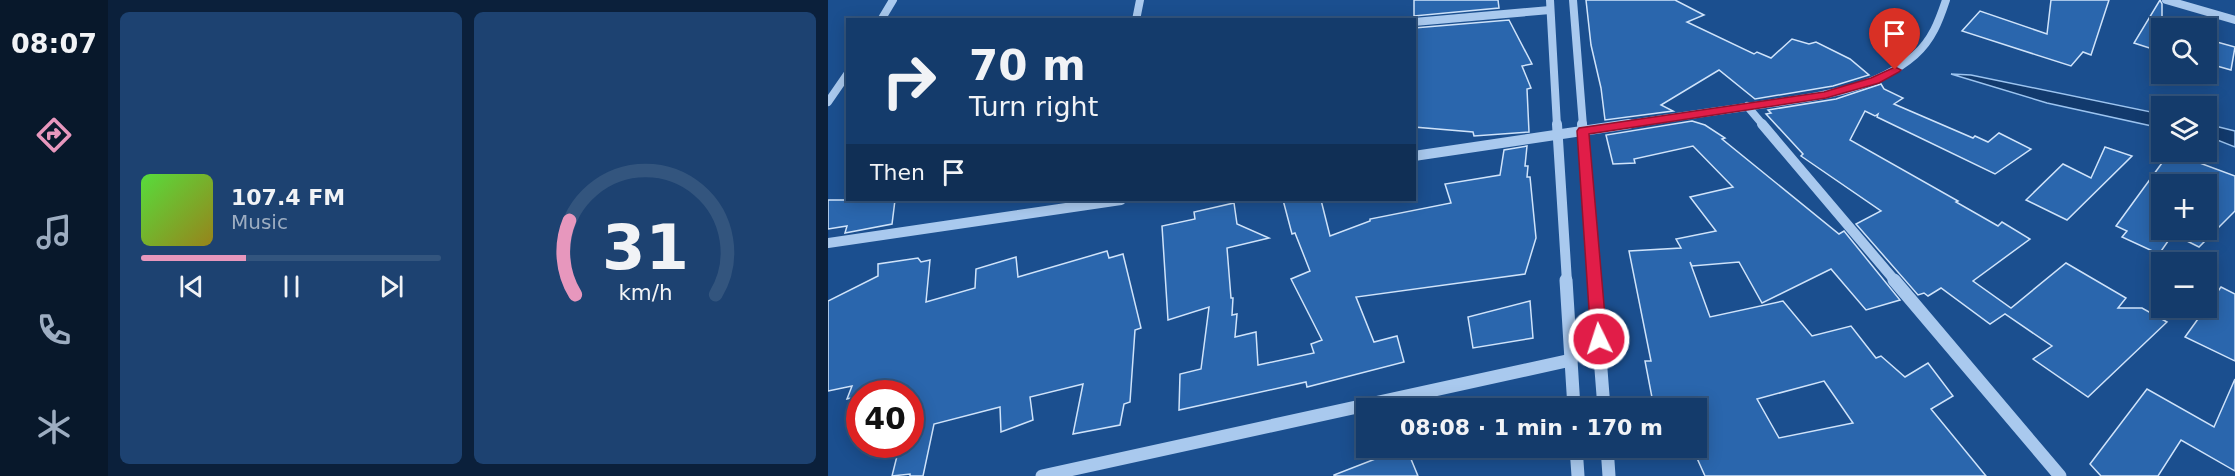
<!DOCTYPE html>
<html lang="en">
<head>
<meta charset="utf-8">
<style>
	body { margin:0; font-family:"DejaVu Sans",sans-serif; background:#1d4271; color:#f1f3f6; height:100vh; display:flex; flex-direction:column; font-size:22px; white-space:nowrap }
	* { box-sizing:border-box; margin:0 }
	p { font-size:20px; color:#9dadc1 }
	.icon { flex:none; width:33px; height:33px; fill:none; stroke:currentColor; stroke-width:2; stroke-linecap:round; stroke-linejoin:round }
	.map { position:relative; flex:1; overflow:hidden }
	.details { display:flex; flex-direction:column; gap:12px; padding:12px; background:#0b203b; width:720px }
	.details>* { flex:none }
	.hud { position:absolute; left:18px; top:18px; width:570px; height:183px; border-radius:0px; box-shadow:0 3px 15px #0003,0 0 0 2px #33557e; background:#143b6b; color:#f1f3f6; overflow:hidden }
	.tools { position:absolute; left:1323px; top:18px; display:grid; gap:12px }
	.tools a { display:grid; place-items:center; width:66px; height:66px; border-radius:0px; background:#143b6b; box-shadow:0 3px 15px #0003,0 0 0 2px #33557e; font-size:30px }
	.speed { position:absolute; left:18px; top:380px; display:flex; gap:12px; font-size:30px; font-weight:700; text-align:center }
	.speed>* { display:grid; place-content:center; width:78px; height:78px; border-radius:50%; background:#143b6b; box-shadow:0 3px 15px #0003,0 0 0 2px #33557e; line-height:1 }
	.speed .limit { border:9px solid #d22; background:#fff; color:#111 }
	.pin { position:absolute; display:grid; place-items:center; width:51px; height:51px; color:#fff; margin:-62px -26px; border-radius:50% 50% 50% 0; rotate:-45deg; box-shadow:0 0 6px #0007 }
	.pin .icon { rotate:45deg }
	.me { position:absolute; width:66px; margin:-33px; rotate:356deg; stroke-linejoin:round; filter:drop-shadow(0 0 4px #0008) }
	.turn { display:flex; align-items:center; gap:21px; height:126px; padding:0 24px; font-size:27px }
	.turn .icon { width:78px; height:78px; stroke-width:2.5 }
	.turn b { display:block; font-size:42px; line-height:51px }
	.then { display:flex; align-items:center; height:57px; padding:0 24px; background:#0003; gap:12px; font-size:22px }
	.details .widget { flex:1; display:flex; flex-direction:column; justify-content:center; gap:9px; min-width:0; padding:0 21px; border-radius:9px; background:#1d4271 }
	.details .dial { align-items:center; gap:0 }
	.dial svg { height:156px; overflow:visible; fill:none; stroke:#33557e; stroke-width:7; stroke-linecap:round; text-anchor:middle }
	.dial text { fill:#f1f3f6; stroke:none }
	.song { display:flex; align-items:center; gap:18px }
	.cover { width:72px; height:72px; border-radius:9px; background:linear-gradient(135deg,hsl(110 70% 55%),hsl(50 70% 35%)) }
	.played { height:6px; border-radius:3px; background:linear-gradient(90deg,#e797bd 35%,#33557e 35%) }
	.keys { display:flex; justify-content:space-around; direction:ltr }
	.details .tiles { flex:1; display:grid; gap:12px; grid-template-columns:repeat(2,1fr) }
	.trip { position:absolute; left:528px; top:398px; width:351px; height:60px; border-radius:0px; background:#143b6b; box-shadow:0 3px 15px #0003,0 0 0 2px #33557e; font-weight:600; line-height:60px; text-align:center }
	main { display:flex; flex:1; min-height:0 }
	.tabs { display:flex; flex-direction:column; width:108px; justify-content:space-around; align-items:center; background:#08182b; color:#9dadc1 }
	.tabs .icon { width:42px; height:42px }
	.tabs .on { color:#e797bd }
	.tabs b { font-size:27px; color:#f1f3f6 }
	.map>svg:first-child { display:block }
	.water { fill:#123a6d; stroke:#9cc4f0; stroke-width:1.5 }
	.building { fill:#2a66ad; stroke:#cfe3fa; stroke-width:1.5; fill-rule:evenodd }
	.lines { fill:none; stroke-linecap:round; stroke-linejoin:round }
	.minor-far2 { stroke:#a9c9ee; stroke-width:8 }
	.minor-far1 { stroke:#a9c9ee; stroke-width:10 }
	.minor { stroke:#a9c9ee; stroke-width:13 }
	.route { fill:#e11d48; stroke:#92132f; stroke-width:1.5 }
</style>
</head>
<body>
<main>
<nav class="tabs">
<b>08:07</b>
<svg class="icon on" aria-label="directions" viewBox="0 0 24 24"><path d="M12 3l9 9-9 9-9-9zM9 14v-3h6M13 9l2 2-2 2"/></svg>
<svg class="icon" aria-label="music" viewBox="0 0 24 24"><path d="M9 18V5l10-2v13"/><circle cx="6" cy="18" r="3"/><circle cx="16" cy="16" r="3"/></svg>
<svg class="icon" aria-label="phone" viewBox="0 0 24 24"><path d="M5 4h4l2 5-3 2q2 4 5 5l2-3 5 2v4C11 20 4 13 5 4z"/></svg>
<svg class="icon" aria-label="climate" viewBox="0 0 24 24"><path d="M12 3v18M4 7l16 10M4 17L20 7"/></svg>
</nav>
<section class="details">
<div class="tiles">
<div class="widget">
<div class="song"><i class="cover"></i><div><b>107.4 FM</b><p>Music</p></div></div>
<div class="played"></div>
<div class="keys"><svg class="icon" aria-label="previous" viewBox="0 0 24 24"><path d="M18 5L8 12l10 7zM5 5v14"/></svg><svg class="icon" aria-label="pause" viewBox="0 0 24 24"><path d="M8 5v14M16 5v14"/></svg><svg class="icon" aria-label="next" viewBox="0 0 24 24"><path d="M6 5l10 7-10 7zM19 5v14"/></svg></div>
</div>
<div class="widget dial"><svg viewBox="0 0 100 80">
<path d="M14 69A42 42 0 1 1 86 69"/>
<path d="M14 69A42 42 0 0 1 11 31" stroke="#e797bd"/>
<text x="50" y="56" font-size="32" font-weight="700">31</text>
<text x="50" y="72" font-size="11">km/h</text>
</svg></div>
</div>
</section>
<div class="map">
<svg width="1407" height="476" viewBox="0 0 1407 476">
	<rect width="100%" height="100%" fill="#1b4f8f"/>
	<g class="water">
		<path d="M1123,74L1143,75L1333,114V128L1219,103Z"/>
		<path d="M1379,124L1407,131V147L1379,136Z"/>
	</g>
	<g class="building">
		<path d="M586,0H670L671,8L586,16Z"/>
		<path d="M758,0H847L876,15L859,22L926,54L929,52L943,58L964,39L981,44L988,42L1022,59L1041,75L1005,86L927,99L891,70L833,105L845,111L777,120L773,88L763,45Z"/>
		<path d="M1223,0H1281L1263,55L1255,52L1243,66L1134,31L1152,11L1219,34Z"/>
		<path d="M1332,0L1334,4V52L1306,43Z"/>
		<path d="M681,20L704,64L694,66L703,88L699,89L701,132L646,136L645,132L586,127V28Z"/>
		<path d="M1378,39L1407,47L1403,70L1378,63Z"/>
		<path d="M1053,84L1056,89L1075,98L1066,104L1145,138L1147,136L1160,142L1171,133L1203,149L1167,174L1049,117L1050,114L1047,116L1037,111L1022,140L1130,201L1128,202L1170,226L1174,222L1202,239L1145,281L1183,308L1238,263L1298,298L1290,308H1314L1339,322L1260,397L1205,359L1224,346L1177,314L1162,324L1113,288L1100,296L1096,293L1090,295L1028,224L1053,211L973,156L975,154L938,114L943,113L940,110L1008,99Z"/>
		<path d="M864,121L877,125L897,138L894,139L1011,234L1016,231L1072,300L1038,310L1003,269L934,303L911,262L864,266L862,262L882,317L955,301L984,336L1023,326L1048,358L1053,356L1077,377L1100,363L1125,396L1103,409L1158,476H877L864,447H868V408H826L817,361H823L801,251L853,248L848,239L888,231L862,197L905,187L865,146L806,159L807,163L785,164L778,135ZM996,381L1025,423L951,438L929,399Z"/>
		<path d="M699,146L697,166H700L699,177H702L708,238L697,274L528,297L546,342L569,336L576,362L479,387L478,382L351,410L352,374L373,369L381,307L340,320L334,226L367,219L366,212L406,203L409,224L441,238L399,248L403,298H405L404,315L409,314L407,337L428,332L430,365L486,353L483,344L494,340L463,279L482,271L467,233L464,234L455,200H493L502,236L542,221V219L623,203L617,184L672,175L676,150Z"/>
		<path d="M1277,147L1304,156L1239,220L1198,200L1235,164L1263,178Z"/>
		<path d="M1342,152L1407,176V211L1371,247L1345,234L1331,254L1294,237L1299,231L1288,226ZM1334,184H1378V230H1334Z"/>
		<path d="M0,200H67L64,224L17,233L19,226L0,229Z"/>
		<path d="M279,251L281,258L295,254L313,328L307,330L302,402L296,404L292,425L245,434L255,384L202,397L205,420L173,432L172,407L106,424L95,476H82V474L64,476L72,444H82V393H67L69,387L43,393H32V396L19,399L24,386L0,391V301L50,276V264L90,258L93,262L102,260L98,302L147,288L148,269L188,257L190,277Z"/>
		<path d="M1393,287L1407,294V361L1357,337Z"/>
		<path d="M702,301L705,338L645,348L640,317Z"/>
		<path d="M1407,379V471L1353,440L1330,476H1273L1262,464L1319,389L1386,427Z"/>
		<path d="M578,447L590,476H506V475Z"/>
	</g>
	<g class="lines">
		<g class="minor-far2">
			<path d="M722,0L729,126"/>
			<path d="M745,0L755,126"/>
			<path d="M1338,0L1407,20"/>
			<path d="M53,20L65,0"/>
			<path d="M308,20L312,0"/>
			<path d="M586,22L722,10"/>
			<path d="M0,102L20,73"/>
			<path d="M919,106L936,126"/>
			<path d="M790,126C833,119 875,113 918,107C975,98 1041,95 1087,55C1104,40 1111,21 1118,0"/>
		</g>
		<g class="minor-far1">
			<path d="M729,124L739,282"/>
			<path d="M754,124L766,282"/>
			<path d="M934,124L1068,282"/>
			<path d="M586,156L801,124"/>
			<path d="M0,243L293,200"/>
		</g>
		<g class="minor">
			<path d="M738,280L746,408"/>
			<path d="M766,280L776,408"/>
			<path d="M1066,280L1232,476"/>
			<path d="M748,447L750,476"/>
			<path d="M779,447L781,476"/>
			<path d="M214,476L743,360"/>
		</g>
	</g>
	<path class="route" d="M1067,67L1073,70L1071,72L1051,83L998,98L761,134L779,339L776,343H765L763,339L749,131L751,128L996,92L1043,78Z"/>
</svg>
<div class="tools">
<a><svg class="icon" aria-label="search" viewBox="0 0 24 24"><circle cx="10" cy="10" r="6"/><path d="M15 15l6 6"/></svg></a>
<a><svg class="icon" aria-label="layers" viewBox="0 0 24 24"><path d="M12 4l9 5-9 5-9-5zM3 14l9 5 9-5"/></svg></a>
<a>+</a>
<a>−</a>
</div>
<div class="speed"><div class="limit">40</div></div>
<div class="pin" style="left:1067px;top:70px;background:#d93025"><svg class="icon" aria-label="arrive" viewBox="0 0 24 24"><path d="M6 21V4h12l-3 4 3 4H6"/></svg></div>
<svg class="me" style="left:771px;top:339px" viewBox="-20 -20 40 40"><circle r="17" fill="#e11d48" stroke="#fff" stroke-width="3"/><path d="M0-11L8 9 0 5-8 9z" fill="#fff"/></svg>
<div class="trip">08:08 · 1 min · 170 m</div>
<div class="hud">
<div class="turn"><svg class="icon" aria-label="right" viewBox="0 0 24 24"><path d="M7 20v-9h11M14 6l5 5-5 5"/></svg><div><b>70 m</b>Turn right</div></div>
<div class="then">Then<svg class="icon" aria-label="arrive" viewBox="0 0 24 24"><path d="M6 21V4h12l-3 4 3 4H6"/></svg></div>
</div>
</div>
</main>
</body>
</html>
